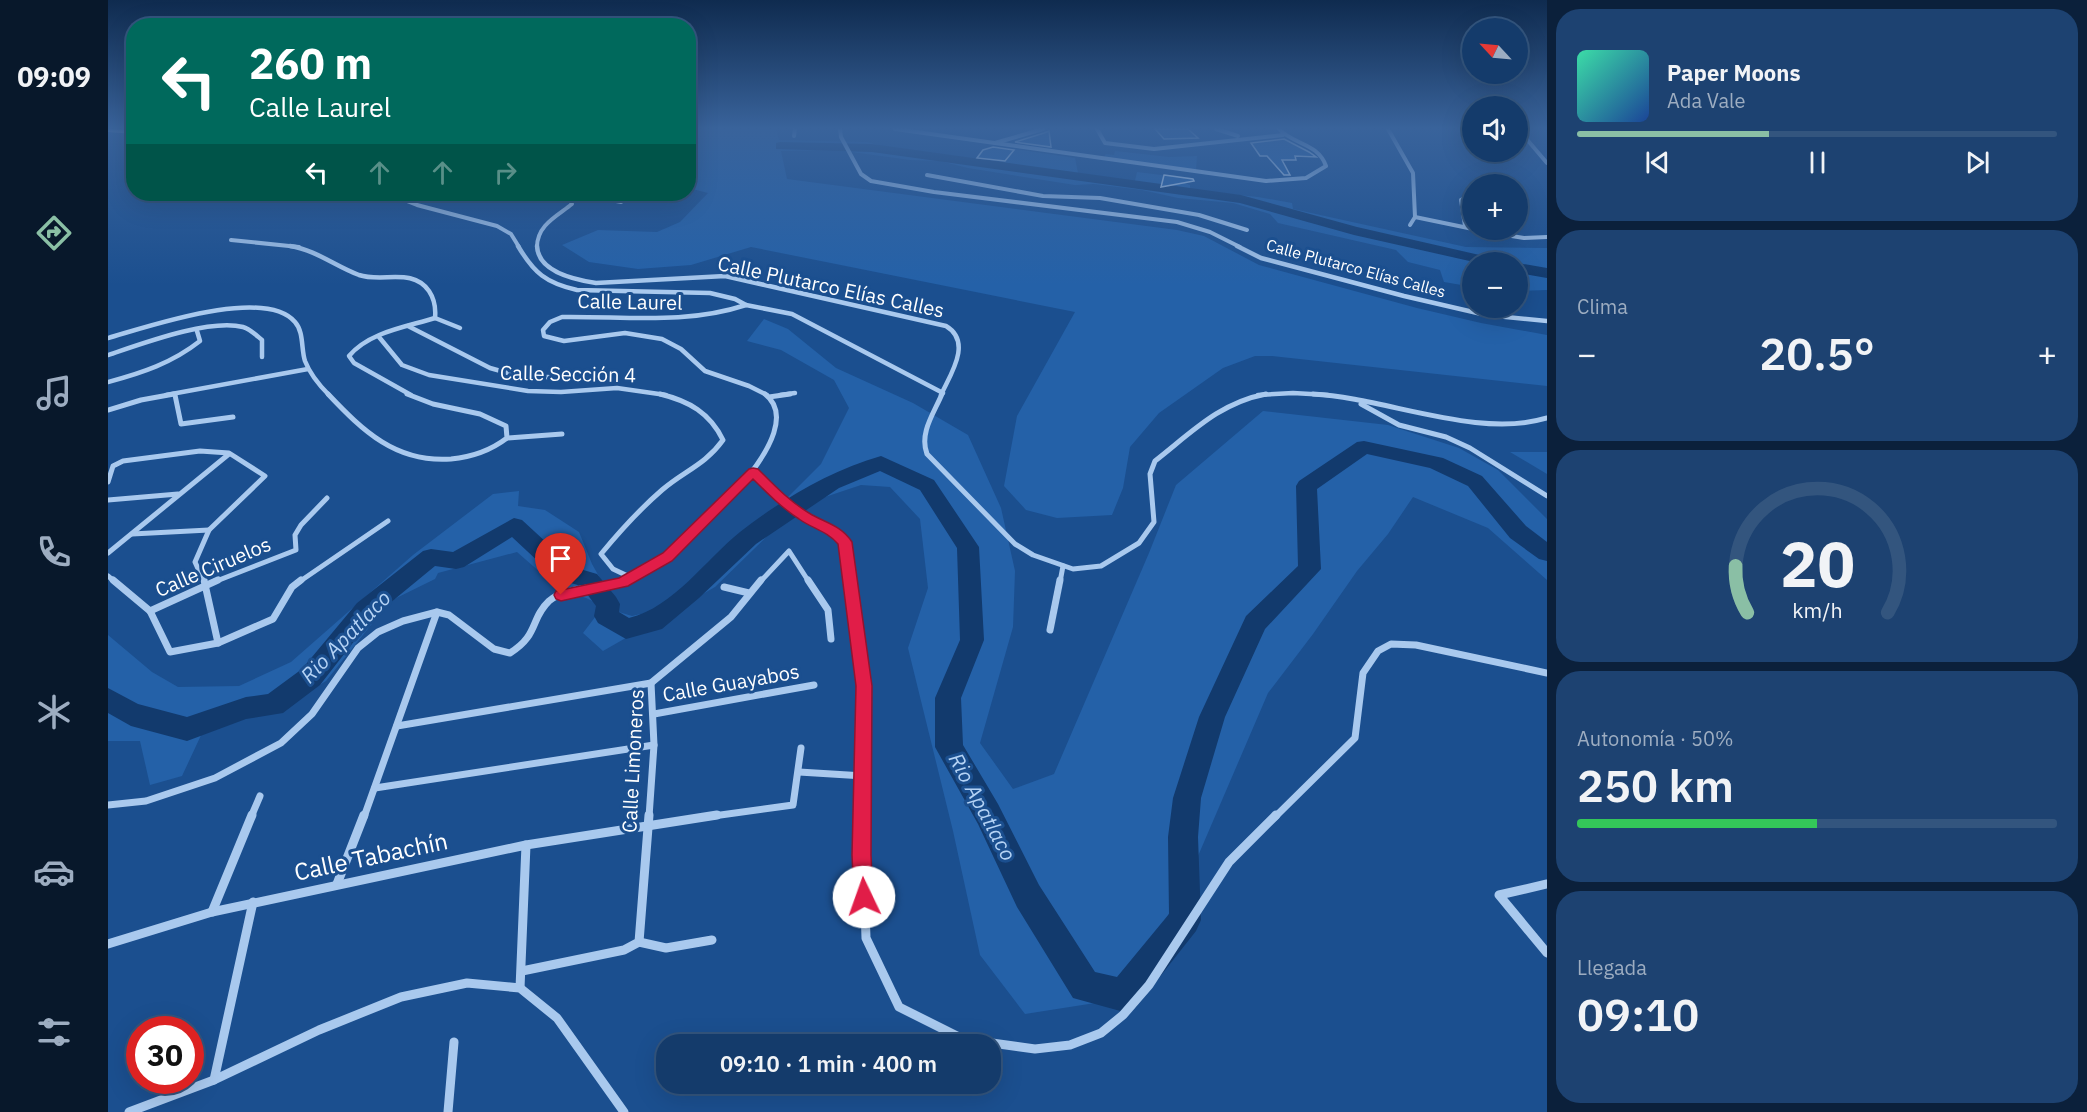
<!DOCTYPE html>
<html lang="es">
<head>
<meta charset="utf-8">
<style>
	body { margin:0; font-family:"IBM Plex Sans",sans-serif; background:#1d4271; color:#f1f3f6; height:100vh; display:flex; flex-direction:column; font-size:22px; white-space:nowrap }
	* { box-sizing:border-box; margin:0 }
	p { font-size:20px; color:#9dadc1 }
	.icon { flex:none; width:33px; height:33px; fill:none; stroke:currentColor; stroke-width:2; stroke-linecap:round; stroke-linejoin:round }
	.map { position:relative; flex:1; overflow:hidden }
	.details { display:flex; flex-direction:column; gap:9px; padding:9px; background:#0b203b; width:540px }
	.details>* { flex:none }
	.hud { position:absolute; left:18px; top:18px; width:570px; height:183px; border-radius:24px; box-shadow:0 6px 24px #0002,0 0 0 2px #33557e; background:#00695c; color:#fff; overflow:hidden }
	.needle { width:39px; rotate:296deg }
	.fabs { position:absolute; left:1354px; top:18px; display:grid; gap:12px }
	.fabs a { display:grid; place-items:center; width:66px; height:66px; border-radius:50%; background:#143b6b; box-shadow:0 6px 24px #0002,0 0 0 2px #33557e; font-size:30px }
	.speed { position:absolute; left:18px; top:1016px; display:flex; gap:12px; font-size:30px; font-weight:700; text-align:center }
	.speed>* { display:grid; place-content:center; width:78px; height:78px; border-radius:50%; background:#143b6b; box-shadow:0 6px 24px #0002,0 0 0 2px #33557e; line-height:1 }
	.speed .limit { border:9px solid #d22; background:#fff; color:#111 }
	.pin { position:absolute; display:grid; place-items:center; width:51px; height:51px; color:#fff; margin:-62px -26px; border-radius:50% 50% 50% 0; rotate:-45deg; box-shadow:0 0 6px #0007 }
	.pin .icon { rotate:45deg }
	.me { position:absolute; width:66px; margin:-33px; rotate:357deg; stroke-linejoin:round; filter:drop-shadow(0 0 4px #0008) }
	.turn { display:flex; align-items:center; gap:21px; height:126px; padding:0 24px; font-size:27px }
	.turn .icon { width:78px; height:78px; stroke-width:2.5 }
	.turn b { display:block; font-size:42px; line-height:51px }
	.lanes { display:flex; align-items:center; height:57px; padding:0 24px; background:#0003; justify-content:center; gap:30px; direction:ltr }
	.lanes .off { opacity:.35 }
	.big { font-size:45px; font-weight:600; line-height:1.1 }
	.details .card { flex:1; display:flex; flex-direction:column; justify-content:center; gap:9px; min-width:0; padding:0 21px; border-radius:24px; background:#1d4271 }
	.details .dial { align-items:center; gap:0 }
	.dial svg { height:156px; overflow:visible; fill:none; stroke:#33557e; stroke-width:7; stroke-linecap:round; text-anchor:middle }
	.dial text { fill:#f1f3f6; stroke:none }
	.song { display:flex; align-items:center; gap:18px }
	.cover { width:72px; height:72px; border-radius:9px; background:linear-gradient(135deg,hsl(160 70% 55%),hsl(220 70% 35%)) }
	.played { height:6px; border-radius:3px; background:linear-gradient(90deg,#8abfa5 40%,#33557e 40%) }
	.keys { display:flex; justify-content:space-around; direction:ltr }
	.heat { display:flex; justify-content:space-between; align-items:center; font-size:33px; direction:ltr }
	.charge { height:9px; border-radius:4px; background:linear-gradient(90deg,#34c759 50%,#33557e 0) }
	.trip { position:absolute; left:548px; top:1034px; width:345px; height:60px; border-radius:24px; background:#143b6b; box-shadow:0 6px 24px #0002,0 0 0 2px #33557e; font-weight:600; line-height:60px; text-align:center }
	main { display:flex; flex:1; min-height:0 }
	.tabs { display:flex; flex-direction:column; width:108px; justify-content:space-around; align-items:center; background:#08182b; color:#9dadc1 }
	.tabs .icon { width:42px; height:42px }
	.tabs .current { color:#8abfa5 }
	.tabs b { font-size:27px; color:#f1f3f6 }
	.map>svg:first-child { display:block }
	.green { fill:#2461a8 }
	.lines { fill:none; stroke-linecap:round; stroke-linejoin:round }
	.river { fill:#123a6d; fill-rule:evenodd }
	.building { fill:#2a66ad; stroke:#cfe3fa; stroke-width:1.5 }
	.minor-far4 { stroke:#a9c9ee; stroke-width:4 }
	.minor-far3 { stroke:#a9c9ee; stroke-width:4.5 }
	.minor-far2 { stroke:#a9c9ee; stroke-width:5 }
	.minor-far1 { stroke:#a9c9ee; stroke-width:7 }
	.minor { stroke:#a9c9ee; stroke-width:9 }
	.primary { fill:#f0f6ff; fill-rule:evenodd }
	.route { fill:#e11d48; stroke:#92132f; stroke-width:1.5 }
	.labels { text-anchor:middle; stroke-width:6; stroke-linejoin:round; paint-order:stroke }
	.far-street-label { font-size:16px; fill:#fff; stroke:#1b4f8f }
	.street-label { font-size:20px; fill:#fff; stroke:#1b4f8f }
	.water-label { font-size:21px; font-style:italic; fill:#b5d3f5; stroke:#1b4f8f }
	.near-street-label { font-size:24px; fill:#fff; stroke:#1b4f8f }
</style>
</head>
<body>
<main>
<nav class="tabs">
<b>09:09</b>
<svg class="icon current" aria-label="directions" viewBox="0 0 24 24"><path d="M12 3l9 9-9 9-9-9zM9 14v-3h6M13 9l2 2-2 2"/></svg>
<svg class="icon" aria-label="music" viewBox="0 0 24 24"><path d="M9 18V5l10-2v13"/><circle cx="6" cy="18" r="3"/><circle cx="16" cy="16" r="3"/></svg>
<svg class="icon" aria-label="phone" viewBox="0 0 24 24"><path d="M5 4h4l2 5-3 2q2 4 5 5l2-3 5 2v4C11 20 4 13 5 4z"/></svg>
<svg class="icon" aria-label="climate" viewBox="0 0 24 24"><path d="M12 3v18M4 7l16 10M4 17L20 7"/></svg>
<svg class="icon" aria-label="car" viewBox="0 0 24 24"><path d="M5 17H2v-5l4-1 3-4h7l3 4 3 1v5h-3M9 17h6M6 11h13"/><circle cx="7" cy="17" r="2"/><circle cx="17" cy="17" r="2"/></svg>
<svg class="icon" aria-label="filters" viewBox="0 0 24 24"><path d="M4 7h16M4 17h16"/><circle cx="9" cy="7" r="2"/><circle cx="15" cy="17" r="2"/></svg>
</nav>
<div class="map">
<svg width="1439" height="1112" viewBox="0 0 1439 1112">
	<rect width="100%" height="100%" fill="#1b4f8f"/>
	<g class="green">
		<path d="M581,129H668L671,140L759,142L797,152L841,156L890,167L894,166L907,149L967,158L970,173L1027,181L1029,172L1078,178L1077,183L1082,185V190L1150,197L1184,203L1185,209L1358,247L1439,248V290L1410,291V262H1365V287L1336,282L1332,270L1300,262L1288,250L1170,223L1162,214L1125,203L1070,198L1034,190L986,184L967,185L860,168L832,161L802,160L729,150L673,151L679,179L1069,230L1096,236L1151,265L1184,274L1309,308L1373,323L1439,335V386L1164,356H1147L1115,368L1051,413L1022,447L1015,488L1004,515L949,518L918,510L896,486L909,416L967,312L643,247L583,265L530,269L481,262L454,245L490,230L549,232L572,222L600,193L581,188Z"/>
		<path d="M1007,151L1061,157L1089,156L1088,170L995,159L998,154L1006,155Z"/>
		<path d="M656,319L680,329L728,368L805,403L860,435L893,508L907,571L905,627L872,743L905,789L946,774L1041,553L1068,485L1155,411L1280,425L1351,448L1390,470L1439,519V580L1380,528L1305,497L1280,534L1249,571L1205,634L1160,693L1090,856L1055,925L987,1003L917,1014L872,955L845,831L800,648L820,588L812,519L782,487L753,485L708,500L682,514L607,587L495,651L475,633L494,608C477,592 460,599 445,576L433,573L409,552L330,573L327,579L268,608L271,615L218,681L180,704L139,714L95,731L74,776L42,785L32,741H0V635L44,672L70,687L131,686L183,662L305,555L385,494L411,491L410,506L437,510L471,532L484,564L511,612L524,616L550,610L659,518L713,464L741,408L726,380L673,350L639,341Z"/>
		<path d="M1402,452H1439V474Z"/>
	</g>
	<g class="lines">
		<g class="river">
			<path d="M672,142L764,144L1133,195L1249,227L1389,259L1391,262H1366L1246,235L1132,203L764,152L668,149V143Z"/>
			<path d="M1410,263L1439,268V278L1410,273Z"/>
			<path d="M1256,441L1335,458L1374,476L1418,526L1439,542V561L1431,559L1402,538L1360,486L1322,468L1259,454L1209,489L1213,569L1157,629L1117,717L1093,798L1090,837L1093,920L1088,931L1028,1007L1016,1012L965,998L909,907L870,824L827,747V698L852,640L849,548L812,490L772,471L731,488L648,544L591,598L554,629L518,639L490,623L486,616L488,606L473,586L449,579L404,537L356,567L348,569L327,566L265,617L212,685L175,713L138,719L79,741L23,726L0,713V688L30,704L79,717L138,697L160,694L194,669L249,603L315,551L323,549L345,552L406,518L414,520L465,567L489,574L508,597L512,604L511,612L521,618C566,607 597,560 632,532C673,500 723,470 773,456L826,480L871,547L876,640L853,698L855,745L890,804L931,885L987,972L1009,977L1061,914L1060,837L1065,798L1091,717L1138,616L1190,566L1188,486L1191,481L1249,442Z"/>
		</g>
	</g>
	<g class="building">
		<path d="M1047,129H1080L1090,138L1056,139Z"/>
		<path d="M941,131L943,147L907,142L936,133Z"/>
		<path d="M1176,139L1201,152L1208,157L1187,156L1188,160H1174L1182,175H1176L1159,156H1152L1143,143Z"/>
		<path d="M885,147L906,150L897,161L869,158L875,150Z"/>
		<path d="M1056,175L1085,179L1086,181L1053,187Z"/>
	</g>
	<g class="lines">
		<g class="minor-far4">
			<path d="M732,129L733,137L753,174L763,181L826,192L1069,222L1102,232L1132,247"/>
			<path d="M787,129L1158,181L1198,178L1218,166C1210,143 1186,145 1171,129"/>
			<path d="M989,129L997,143L1046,149L1175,135"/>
			<path d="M1108,129L1130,136"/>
			<path d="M1280,129L1305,173L1307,217L1302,225"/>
			<path d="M1410,129L1439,163"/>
			<path d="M686,136L687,129"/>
			<path d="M887,143L935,129"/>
			<path d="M819,175L935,196L992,198L1091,215L1139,230"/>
			<path d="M281,194L309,205L389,226L403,234L411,247"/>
			<path d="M474,194L513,202"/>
			<path d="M1353,200L1365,202"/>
			<path d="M1307,217L1365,229"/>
			<path d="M1357,226L1353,200L1365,191"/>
			<path d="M1366,230L1416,238L1439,237"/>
			<path d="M123,240L191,247"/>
			<path d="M429,247C429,225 449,216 464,204L459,194"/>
		</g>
		<g class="minor-far3">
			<path d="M182,246C208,250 227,266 251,275C275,283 304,267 321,291C327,300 328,308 327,318"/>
			<path d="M410,246C426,273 438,283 469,290L602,293L627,299L638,305C577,325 517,316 454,317L442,322L435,330L436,336L456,341L517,333L554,339L573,349L597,371L641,386L659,395"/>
			<path d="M429,246C430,272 468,280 488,283L617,276L838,326C865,342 842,375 833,395"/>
			<path d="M1129,246L1153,258L1296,296L1378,315L1439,321"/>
			<path d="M638,305L684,314L835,393"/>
			<path d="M327,318L352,328"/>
			<path d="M300,326L382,368L410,376L466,378"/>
			<path d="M271,337L294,365L321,375L420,391L453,392L509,388L558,395"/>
			<path d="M0,338C39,327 156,286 187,322C196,332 193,349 197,361C202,374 212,386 221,395"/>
			<path d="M0,355C33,344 102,318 135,327C142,329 148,335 154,340V357"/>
			<path d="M0,382C34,373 64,363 92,341L89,331"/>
			<path d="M58,395L200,369"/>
			<path d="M303,395L246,363L241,356C261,332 298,327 327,318"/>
			<path d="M672,395L687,393"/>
			<path d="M1150,395L1185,393L1220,395"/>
		</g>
		<g class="minor-far2">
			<path d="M220,394C255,431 288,463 343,459C364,457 382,451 399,438L398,426L372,414L325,404L299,394"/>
			<path d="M834,394C826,413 811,433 819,454L907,544L925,555L965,569L993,566L1031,543L1046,522L1042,474L1047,461C1083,433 1111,403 1158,394"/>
			<path d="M1205,394C1278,398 1369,439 1439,418"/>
			<path d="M67,395L73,424L125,417"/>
			<path d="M661,397L682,394"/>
			<path d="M1253,404L1291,425L1338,437L1362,448L1439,496"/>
			<path d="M0,410L33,400L66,394"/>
			<path d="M399,438L454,434"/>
			<path d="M645,472L684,508L723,531L737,542L742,582"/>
			<path d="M0,482L5,466L15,461L92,451L121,453L157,476L101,530L87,562L96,582"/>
			<path d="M0,500L70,494"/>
			<path d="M24,534L101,530"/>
			<path d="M0,553L121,454"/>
			<path d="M0,576L7,582"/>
			<path d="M524,578L505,569L493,554C512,531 532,509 554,490C576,471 597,465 615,440C602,413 581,401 552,394"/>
			<path d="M106,582L188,550L187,535L193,525L219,498"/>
			<path d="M191,582L280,521"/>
			<path d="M514,582C529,576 542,568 555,559C584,537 706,432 657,394"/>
			<path d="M652,582L681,551L701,582"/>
			<path d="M952,582L955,566"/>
		</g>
		<g class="minor-far1">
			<path d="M5,580L42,611L62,652L110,643L165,619L184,587L193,580"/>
			<path d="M96,580L110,643"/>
			<path d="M700,580L720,610L723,639"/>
			<path d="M742,580L756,686L754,817"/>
			<path d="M616,587L641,593"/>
			<path d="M42,611L110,580"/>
			<path d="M942,630L952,580"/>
			<path d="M546,714L706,685"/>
			<path d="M289,726L543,683L623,617L653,580"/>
			<path d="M691,772L756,776"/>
			<path d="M267,788L546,745"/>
			<path d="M0,805L38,801L107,778L173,743L204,714L250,648L270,632L295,621L329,612L341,615L386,649L402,653C431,635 422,619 441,601C458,586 497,589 518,580"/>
			<path d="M143,817L152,796"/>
			<path d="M256,817L329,612"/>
			<path d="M541,817L546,745L543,683"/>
			<path d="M598,817L685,805L693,748"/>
			<path d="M1167,817L1247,738L1255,673L1270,651L1283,644L1308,645L1439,673"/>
		</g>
		<g class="minor">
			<path d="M754,815L758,938L791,1007L855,1039L927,1049L962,1045L993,1033L1015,1015L1041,985L1121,862L1168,815"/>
			<path d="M229,884L256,815"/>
			<path d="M1439,884L1391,895L1439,953"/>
			<path d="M104,912L144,815"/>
			<path d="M531,942L558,948L604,940"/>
			<path d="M0,944L104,912L418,845L609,815"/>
			<path d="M414,971L516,950L531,942L541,815"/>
			<path d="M412,988L418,845"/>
			<path d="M106,1080L145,902"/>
			<path d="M21,1112L106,1080L211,1030L293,997L359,983L412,988L449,1018L516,1112"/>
			<path d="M340,1112L346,1042"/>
		</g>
		<path class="primary" d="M0,129L26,130V134L0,132Z"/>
	</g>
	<linearGradient id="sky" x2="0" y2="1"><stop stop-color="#0f2b4f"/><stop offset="0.45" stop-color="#39639b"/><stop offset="1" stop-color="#39639b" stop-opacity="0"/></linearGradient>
	<rect width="1439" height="285" fill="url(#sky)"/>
	<path class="route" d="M645,468L650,469C666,485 681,501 701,513C717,523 733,525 744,542L764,686L763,855L765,897L762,903L756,906L749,903L746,897L744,855L748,686L730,544C719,531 705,529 691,519C674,508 660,494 645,479L564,561L520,586L453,601L448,599L446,595L448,591L453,590L511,578L555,553L641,469Z"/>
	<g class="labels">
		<g class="far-street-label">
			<text transform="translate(1248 268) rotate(15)" y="6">Calle Plutarco Elías Calles</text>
		</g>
		<g class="street-label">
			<text transform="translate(723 287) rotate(12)" y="7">Calle Plutarco Elías Calles</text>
			<text transform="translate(522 302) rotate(1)" y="7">Calle Laurel</text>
			<text transform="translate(460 374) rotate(1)" y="7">Calle Sección 4</text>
			<text transform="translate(105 567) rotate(-23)" y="7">Calle Ciruelos</text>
			<text transform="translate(623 683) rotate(-10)" y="7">Calle Guayabos</text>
			<text transform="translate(525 761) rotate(-87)" y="7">Calle Limoneros</text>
		</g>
		<g class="water-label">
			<text transform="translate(238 637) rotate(-46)" y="7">Rio Apatlaco</text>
			<text transform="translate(874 807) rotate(62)" y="7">Rio Apatlaco</text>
		</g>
		<g class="near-street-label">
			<text transform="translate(263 857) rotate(-12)" y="8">Calle Tabachín</text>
		</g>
	</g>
</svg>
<div class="fabs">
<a><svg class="needle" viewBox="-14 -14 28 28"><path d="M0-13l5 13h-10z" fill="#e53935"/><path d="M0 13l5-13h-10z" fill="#9dadc1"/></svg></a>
<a><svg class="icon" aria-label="sound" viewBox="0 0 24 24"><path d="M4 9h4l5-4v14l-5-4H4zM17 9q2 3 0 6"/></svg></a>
<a>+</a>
<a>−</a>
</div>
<div class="speed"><div class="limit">30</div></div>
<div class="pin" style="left:453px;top:595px;background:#d93025"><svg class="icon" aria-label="arrive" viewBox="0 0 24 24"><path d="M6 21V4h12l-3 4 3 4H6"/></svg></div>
<svg class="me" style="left:756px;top:897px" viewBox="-20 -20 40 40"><circle r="19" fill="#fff"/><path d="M0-13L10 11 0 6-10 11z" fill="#e11d48"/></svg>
<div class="trip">09:10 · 1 min · 400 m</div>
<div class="hud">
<div class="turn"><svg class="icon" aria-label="left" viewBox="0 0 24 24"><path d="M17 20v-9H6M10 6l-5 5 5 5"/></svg><div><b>260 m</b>Calle Laurel</div></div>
<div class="lanes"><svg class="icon" aria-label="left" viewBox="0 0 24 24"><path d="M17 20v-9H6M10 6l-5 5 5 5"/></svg><svg class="icon off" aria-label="ahead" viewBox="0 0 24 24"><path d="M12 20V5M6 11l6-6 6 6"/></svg><svg class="icon off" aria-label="ahead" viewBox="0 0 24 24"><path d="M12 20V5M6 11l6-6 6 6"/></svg><svg class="icon off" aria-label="right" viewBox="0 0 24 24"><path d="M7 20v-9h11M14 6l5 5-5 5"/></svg></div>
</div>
</div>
<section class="details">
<div class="card">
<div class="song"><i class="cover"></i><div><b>Paper Moons</b><p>Ada Vale</p></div></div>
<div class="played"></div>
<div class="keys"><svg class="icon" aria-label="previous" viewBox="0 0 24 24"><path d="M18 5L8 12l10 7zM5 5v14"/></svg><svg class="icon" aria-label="pause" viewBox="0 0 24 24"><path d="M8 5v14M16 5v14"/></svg><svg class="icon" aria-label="next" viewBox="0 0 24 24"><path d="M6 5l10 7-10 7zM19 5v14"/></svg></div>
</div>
<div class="card"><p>Clima</p>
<div class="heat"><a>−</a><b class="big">20.5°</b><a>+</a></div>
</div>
<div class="card dial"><svg viewBox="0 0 100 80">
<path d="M14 69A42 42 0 1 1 86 69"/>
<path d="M14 69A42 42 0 0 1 8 45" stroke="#8abfa5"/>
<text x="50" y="56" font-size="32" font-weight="700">20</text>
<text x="50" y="72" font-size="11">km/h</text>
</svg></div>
<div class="card"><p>Autonomía · 50%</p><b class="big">250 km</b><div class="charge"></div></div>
<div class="card"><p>Llegada</p><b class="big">09:10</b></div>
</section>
</main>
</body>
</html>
